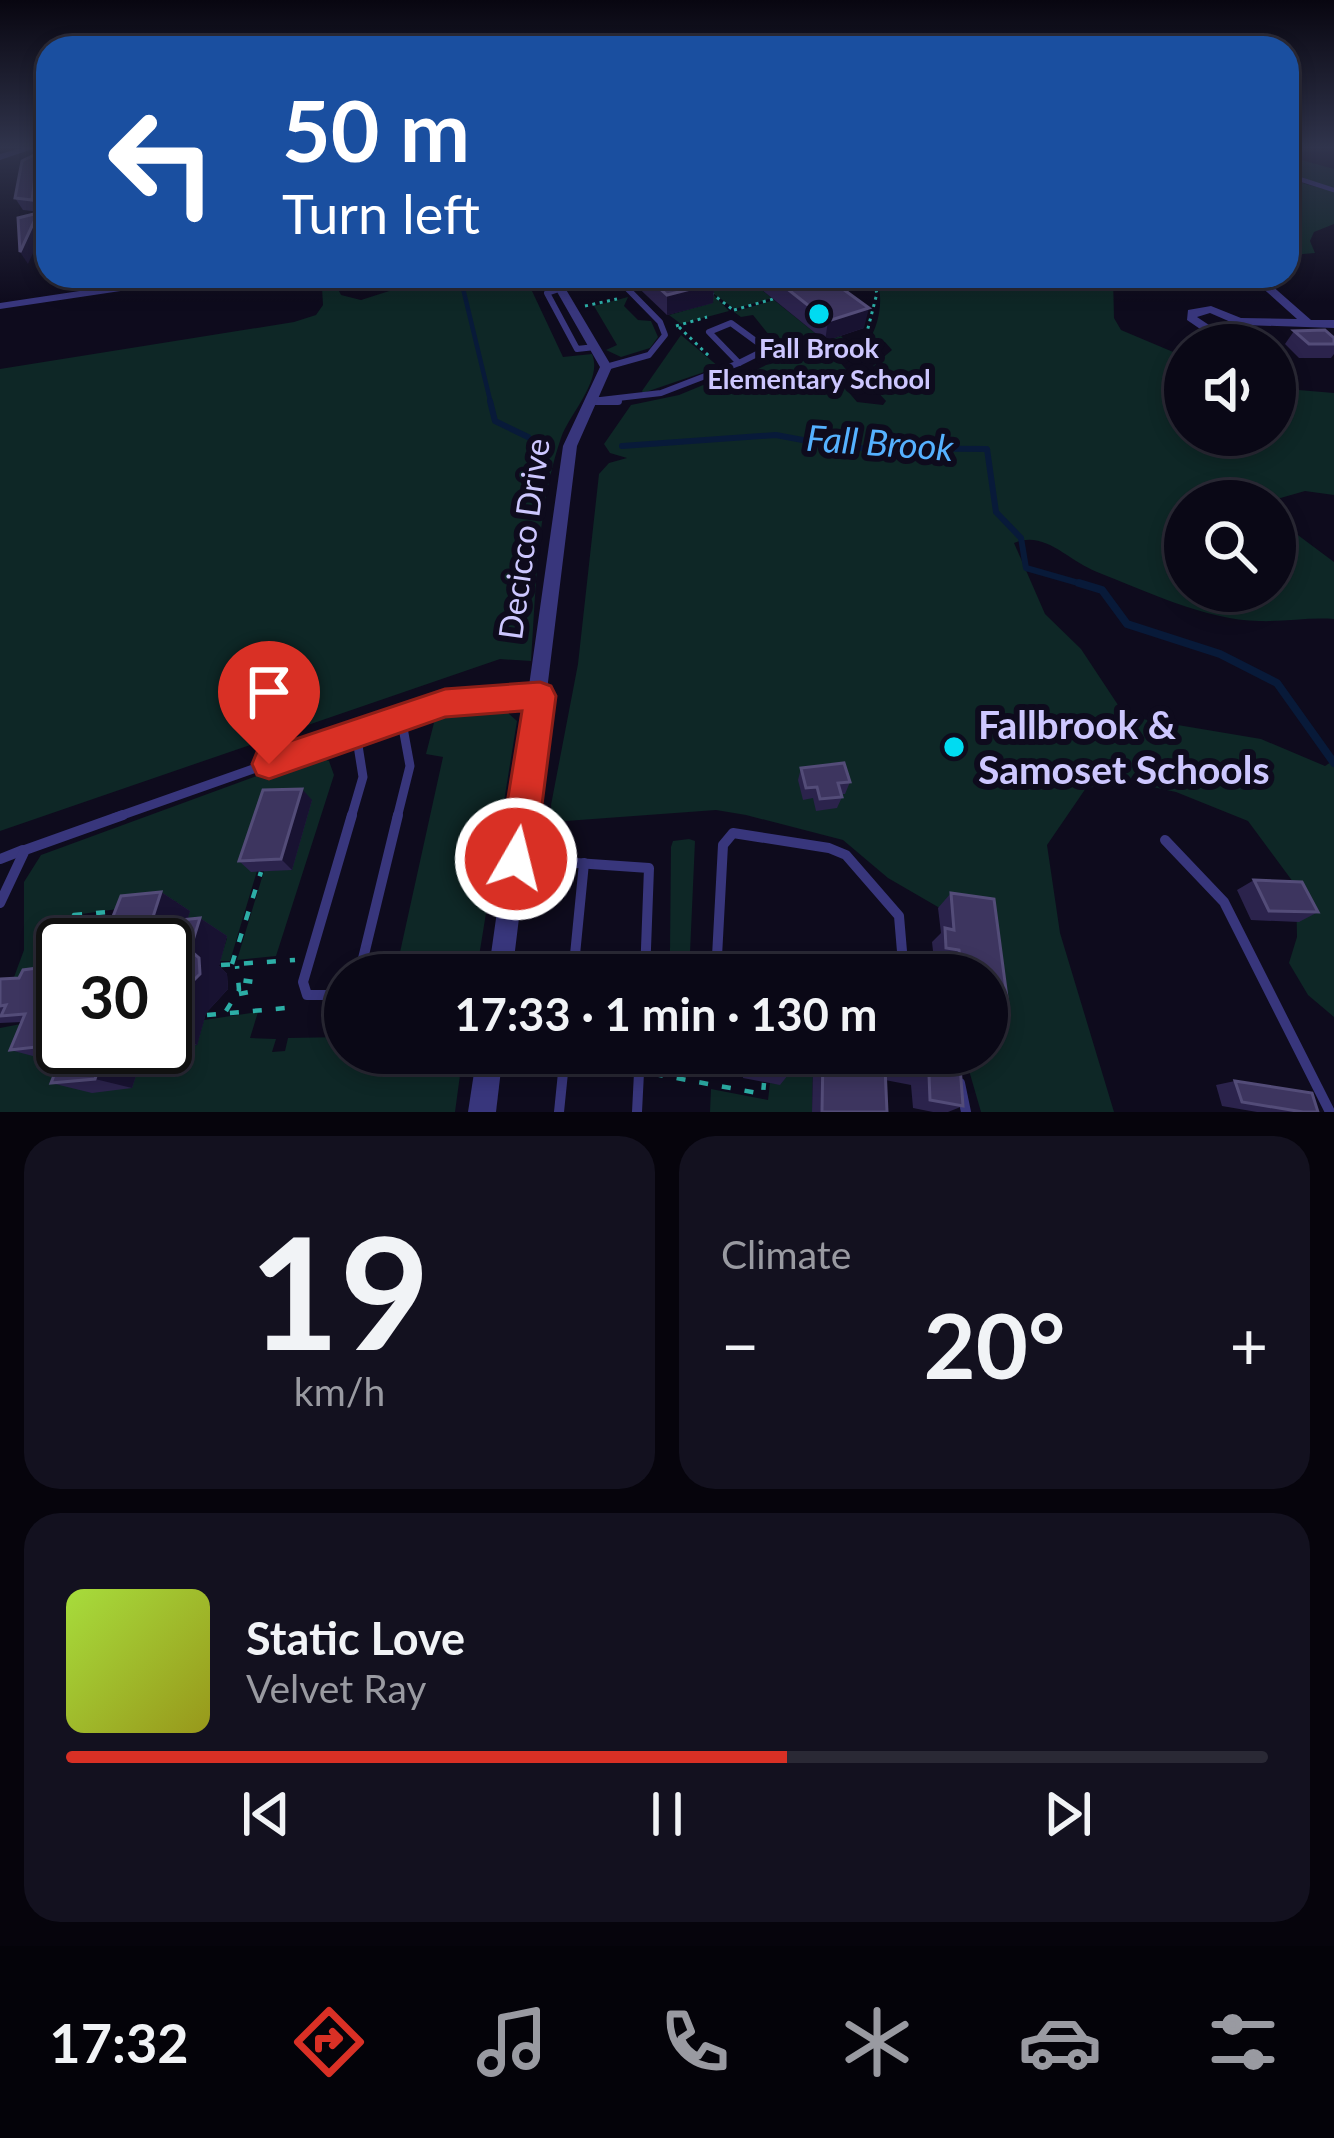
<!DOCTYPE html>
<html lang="en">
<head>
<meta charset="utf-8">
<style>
	body { margin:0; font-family:Lato,sans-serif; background:#13111f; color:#f1f3f6; height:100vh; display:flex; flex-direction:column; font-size:45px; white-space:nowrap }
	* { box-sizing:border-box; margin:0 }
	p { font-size:39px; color:#999aa1 }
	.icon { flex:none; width:66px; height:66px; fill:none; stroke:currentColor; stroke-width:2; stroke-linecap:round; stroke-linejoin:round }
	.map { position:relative; height:1112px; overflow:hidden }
	.sheet { display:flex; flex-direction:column; gap:24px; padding:24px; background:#06040c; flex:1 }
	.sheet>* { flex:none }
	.hud { position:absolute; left:36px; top:36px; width:1263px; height:252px; border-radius:36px; box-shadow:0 6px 18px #0003,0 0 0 3px #2a2935; background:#1a4fa0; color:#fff; overflow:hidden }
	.tools { position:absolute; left:1164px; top:324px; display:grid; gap:24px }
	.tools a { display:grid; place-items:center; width:132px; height:132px; border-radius:50%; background:#0a0816; box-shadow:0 6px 18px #0003,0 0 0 3px #2a2935; font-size:60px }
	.speed { position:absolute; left:36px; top:918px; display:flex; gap:24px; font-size:60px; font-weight:700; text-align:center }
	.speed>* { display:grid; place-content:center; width:156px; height:156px; border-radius:50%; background:#0a0816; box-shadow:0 6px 18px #0003,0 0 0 3px #2a2935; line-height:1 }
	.speed .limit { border:6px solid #111; border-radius:18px; background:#fff; color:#111 }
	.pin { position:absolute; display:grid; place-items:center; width:102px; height:102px; color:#fff; margin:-123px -51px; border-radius:50% 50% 50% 0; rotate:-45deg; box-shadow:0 0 12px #0007 }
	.pin .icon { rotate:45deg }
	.me { position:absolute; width:132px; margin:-66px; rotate:8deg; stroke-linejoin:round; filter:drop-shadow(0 0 9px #0008) }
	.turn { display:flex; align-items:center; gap:42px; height:252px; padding:0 48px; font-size:54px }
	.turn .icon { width:156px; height:156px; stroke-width:2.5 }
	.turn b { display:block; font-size:84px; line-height:102px }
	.big { font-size:90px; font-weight:700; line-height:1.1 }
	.sheet .card { flex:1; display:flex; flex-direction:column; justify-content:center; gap:18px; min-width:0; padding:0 42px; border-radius:36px; background:#13111f }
	.sheet .dial { align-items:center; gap:0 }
	.dial b { font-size:156px; line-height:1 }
	.song { display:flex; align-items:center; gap:36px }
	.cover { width:144px; height:144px; border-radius:18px; background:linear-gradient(135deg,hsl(80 70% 55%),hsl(60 70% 35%)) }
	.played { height:12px; border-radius:6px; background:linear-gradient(90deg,#d93025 60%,#2a2935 60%) }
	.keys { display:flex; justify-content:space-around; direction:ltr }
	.heat { display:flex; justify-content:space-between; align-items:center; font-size:66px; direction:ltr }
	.sheet .tiles { flex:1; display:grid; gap:24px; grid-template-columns:1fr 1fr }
	.card:last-child { grid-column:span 2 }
	.trip { position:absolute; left:324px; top:954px; width:684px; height:120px; border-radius:60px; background:#0a0816; box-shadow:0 6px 18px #0003,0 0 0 3px #2a2935; font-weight:700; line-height:120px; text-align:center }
	.menu { display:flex; height:192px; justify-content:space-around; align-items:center; background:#040309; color:#999aa1 }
	.menu .icon { width:84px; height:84px }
	.menu .active { color:#d93025 }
	.menu b { font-size:54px; color:#f1f3f6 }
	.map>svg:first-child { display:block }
	.green { fill:#0e2726 }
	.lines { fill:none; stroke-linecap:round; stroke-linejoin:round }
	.stream-far2 { stroke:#081a39; stroke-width:4.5 }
	.stream-far1 { stroke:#081a39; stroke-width:6 }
	.stream { stroke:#081a39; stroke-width:8 }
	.path-far1 { stroke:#2caea6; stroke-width:3; stroke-dasharray:3 4.5; stroke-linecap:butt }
	.path { stroke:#2caea6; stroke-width:4.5; stroke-dasharray:9 14; stroke-linecap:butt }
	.lane-far4 { stroke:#38367c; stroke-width:4.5 }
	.lane-far3 { stroke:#38367c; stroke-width:6 }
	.lane-far2 { stroke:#38367c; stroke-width:8 }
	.lane-far1 { stroke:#38367c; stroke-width:9 }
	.lane { stroke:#38367c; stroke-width:10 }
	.street { fill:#38367c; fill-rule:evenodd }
	.wall { fill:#2b234c; fill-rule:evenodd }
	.shaded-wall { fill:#181231 }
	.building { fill:#3d355f; stroke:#534c78; stroke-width:3 }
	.route { fill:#d93025; stroke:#8d1f18; stroke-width:3 }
	.poi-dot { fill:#00dbf2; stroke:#0e0b1d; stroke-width:4.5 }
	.labels { text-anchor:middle; stroke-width:12; stroke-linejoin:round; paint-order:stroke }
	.far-poi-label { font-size:27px; font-weight:bold; fill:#cdc7ff; stroke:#0e0b1d }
	.street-label { font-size:33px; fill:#cdc7ff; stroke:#0e0b1d }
	.water-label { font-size:36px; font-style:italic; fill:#55b1ff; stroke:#0e0b1d }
	.near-poi-label { font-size:39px; font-weight:bold; fill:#cdc7ff; stroke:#0e0b1d; text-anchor:start }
</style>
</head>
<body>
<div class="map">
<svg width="1334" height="1112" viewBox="0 0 1334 1112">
	<rect width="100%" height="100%" fill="#0e0b1d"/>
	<g class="green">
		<path d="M1287,156L1334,169V224L1314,232L1310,241L1315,253L1292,255L1294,247L1287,238V179L1324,189L1287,169Z"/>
		<path d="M399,276H545L554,286L532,291L563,357L592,354C603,380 570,413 561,438C537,508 536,588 531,661L500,659L0,831V369L294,322L316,315L323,305L322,288L327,282L335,283L341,295L361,300L405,286Z"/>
		<path d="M744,276L772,298L735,309L711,292L729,311L681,324L669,315L712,303L700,291Z"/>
		<path d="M874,276H1113L1114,318L1121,330L1185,357V435H1275V388L1334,393V495L1305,491L1270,501H1185V591H1275V518L1334,562V619C1309,617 1284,622 1259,621C1205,620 1146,591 1097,572C1068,561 1045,530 1014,543L1045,614L1081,649L1120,708L1142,719L1261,739L1325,766L1334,760V1017L1308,995L1289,963L1297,937L1296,886L1248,821L1176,792L1129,782L1086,788L1047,845L1060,933L1114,1112H981L964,1053H987V1015L991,1014L979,914L938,907L888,878L843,840L746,815L716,810L552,822L551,805L578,664L599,474L609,463L627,458L610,453L604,444L631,405L679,395L725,376L738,380L766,365L839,348L833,354L855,380L845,388L857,402L883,405L886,401L874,388L901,378L873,366L892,350L885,342L869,340C880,323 885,293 874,276Z"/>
		<path d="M628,297L624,306L638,320L651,321L658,337L650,348L621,357L606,350L617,345L594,306Z"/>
		<path d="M774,300L825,341L841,336L846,342L773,356L769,335L753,315L741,317L734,312Z"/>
		<path d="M681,335L719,367L643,393L642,391Z"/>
		<path d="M469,710L508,713L517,721L476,975H395L443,757L426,754L435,719Z"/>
		<path d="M314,755L329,761L334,775L276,956L237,960L264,871L292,869L311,800L252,870L257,871L230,961H220L227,938L181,940L176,901L67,916L32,996L10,988L24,950V882L41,855Z"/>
		<path d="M689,839L695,841L690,953L678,960L670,951L671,847L673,841Z"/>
		<path d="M258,1012L250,1038L276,1039L272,1052L285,1051L288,1038L345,1037V1053H463L455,1112H0V1028L47,1019L53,1060L197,1045L204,1020Z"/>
		<path d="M777,1059L813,1066L812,1112H710L711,1089L768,1100L770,1083L779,1084Z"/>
	</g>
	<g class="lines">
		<path class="stream-far2" d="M460,276L491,404"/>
		<g class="stream-far1">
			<path d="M490,401L495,421L528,437"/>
			<path d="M622,446L776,435L845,448L987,449L996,512L1021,538L1026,568L1089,586"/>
		</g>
		<path class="stream" d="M1079,583L1102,590L1127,624L1220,654L1277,683L1334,763"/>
		<g class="path-far1">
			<path d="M711,293L732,309"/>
			<path d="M585,306L617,299"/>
			<path d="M734,310L773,299"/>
			<path d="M676,326L707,317"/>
			<path d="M679,327L711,358"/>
			<path d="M866,336L877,293L871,276"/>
		</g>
		<g class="path">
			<path d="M61,935L74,915L118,911"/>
			<path d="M232,964L261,872"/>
			<path d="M221,965L295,960"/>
			<path d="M239,994L249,992L254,982L240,980"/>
			<path d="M226,1011L239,990L237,966"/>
			<path d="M207,1015L286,1008L296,1001"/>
			<path d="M654,1074L763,1094L764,1083"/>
		</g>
		<path class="lane-far4" d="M1287,175L1334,190"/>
		<g class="lane-far3">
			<path d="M562,288L547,293L577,349L595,347"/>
			<path d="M731,323L761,345V352L739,363L709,332Z"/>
			<path d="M761,352L777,359L858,343L874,358"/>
			<path d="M606,367L649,355L665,335L660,322L615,276"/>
			<path d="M592,401L661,393L739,363"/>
		</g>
		<path class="lane-far2" d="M592,401H618"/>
		<g class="lane-far1">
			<path d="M114,818L426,708L464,699L533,696"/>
			<path d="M351,818L363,777L356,733"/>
			<path d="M397,818L410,766L401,717"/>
		</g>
		<g class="lane">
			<path d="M1165,840L1224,902L1330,1112"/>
			<path d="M0,859L23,850"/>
			<path d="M518,859L649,868L645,975"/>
			<path d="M0,903L25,850L123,815"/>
			<path d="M645,969L717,975"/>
			<path d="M359,975L398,815"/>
			<path d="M573,975L584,863"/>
			<path d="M716,975L723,845L733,833L829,848L846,855L899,916L904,975"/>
			<path d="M345,995H307L303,982L352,815"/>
			<path d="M960,1083L966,1112"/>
			<path d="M559,1112L565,1053"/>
			<path d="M637,1112L640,1053"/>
		</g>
		<g class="street">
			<path d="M29,146H41L0,160V154Z"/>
			<path d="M179,276H206L201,279L0,309V303Z"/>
			<path d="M548,276H558L612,367L577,446L512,975H488L563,446L600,367Z"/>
			<path d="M1249,276H1261L1311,320H1334V328L1244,325L1242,331L1238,332L1206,333L1187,320L1188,310L1211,306L1241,318L1297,319ZM1210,313L1233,323V325H1209L1197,317Z"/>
			<path d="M477,1053H503L496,1112H468Z"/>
		</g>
	</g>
	<g class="wall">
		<path d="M38,153L45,165L40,212L23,210L15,198Z"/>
		<path d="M626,276H825L864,328L825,341L747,278L714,288L713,303L667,315Z"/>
		<path d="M1294,331L1334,344V354L1331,358H1299L1285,344Z"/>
		<path d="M801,768L850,782L845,794H841L842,797L837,808L816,811L813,798L803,800L798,780Z"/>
		<path d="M312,800L292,870L251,872L239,861Z"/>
		<path d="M1254,880L1318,912L1299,922L1251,920L1237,890Z"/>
		<path d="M161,892L190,911L187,920L200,918L227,936L219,966L227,974L228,989L206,1013L197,1045L144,1051L132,1088L92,1093L51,1083L60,1060L52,1061L10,1050L22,1022L0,1023V979L19,978L23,970L45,967L60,933L108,929L121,896ZM63,945H165V1047H63Z"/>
		<path d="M951,893L1008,1005L992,1016L987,1015V975H947L946,962L934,960L932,942L941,933L938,908Z"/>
		<path d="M745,1053H959L963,1106L948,1112H933L913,1108L911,1085L885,1080L887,1112H812L813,1066L788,1061V1075L780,1085L743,1078Z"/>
		<path d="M1235,1081L1318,1112H1257L1222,1106L1216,1085Z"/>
	</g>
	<g class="shaded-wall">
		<path d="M38,153L45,165L40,212L32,200Z"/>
		<path d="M38,213L46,225L28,264L20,252Z"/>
		<path d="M701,276H747V278L714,288L713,303L667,315V295Z"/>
		<path d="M869,308L864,328L825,341L828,321Z"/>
		<path d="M302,789L312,800L292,870L281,859Z"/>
		<path d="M161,892L190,911L181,941L151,923Z"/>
		<path d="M200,918L227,936L219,966L227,974L228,989L206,1013L197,1045L165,1033Z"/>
		<path d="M106,1047H134L144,1051L132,1088L95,1079Z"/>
	</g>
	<g class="building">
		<path d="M38,153L32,200L15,198L22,161Z"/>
		<path d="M38,213L20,252L18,218Z"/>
		<path d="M646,276H706L714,283L667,295Z"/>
		<path d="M771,276H825L869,308L828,321Z"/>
		<path d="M1325,330L1334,338V344H1309L1294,331Z"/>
		<path d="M844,763L850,782L838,783L842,797L820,799L817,787L806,788L801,768Z"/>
		<path d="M302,789L281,859L239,861L263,790Z"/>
		<path d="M1254,880L1302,882L1318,912L1269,911Z"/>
		<path d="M161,892L151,923L200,918L190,950L199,958L200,974L175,999L165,1033V945H63V1044L10,1050L25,1014L1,1016L6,1005L0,1006V979L19,978L23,970L45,967L60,933L108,929L121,896Z"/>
		<path d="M951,893L994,899L1008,1005L987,1002V975H962L959,950L946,948L945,928L954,930Z"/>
		<path d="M65,1047H106L95,1079L51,1083Z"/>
		<path d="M750,1053H789L788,1075L749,1068Z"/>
		<path d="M815,1053H959L963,1106L930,1100L929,1075L885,1067L887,1112H822L823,1054Z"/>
		<path d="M1235,1081L1312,1093L1318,1112H1303L1242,1102Z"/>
	</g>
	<linearGradient id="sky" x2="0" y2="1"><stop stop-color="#080610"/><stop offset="0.49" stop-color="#30344c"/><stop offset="1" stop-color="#30344c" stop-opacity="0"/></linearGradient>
	<rect width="1334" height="301" fill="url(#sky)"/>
	<path class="route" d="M540,682L551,686L556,696L535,859L529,872L516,878L503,872L498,859L522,711L445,717L269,779L257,775L252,764L257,752L445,689Z"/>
	<g class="poi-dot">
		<circle cx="819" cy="314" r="12"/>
		<circle cx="954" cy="747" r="12"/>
	</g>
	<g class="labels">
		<g class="far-poi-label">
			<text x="819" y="358">Fall Brook<tspan x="819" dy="31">Elementary School</tspan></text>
		</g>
		<g class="street-label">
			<text transform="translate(524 539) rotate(-82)" y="12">Decicco Drive</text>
		</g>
		<g class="water-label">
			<text transform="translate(880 443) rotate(4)" y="13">Fall Brook</text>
		</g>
		<g class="near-poi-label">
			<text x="978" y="739">Fallbrook &amp;<tspan x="978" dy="45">Samoset Schools</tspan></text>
		</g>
	</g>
</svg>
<div class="tools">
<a><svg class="icon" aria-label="sound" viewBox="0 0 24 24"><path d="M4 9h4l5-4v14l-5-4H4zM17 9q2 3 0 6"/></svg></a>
<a><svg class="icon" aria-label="search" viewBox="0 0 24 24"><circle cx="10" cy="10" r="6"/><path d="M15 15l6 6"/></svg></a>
</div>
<div class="speed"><div class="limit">30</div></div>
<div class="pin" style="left:269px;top:764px;background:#d93025"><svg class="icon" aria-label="arrive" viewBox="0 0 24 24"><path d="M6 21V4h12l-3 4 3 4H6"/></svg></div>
<svg class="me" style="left:516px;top:859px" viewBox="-20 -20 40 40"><circle r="17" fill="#d93025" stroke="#fff" stroke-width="3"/><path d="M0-11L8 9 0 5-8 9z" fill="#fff"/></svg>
<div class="trip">17:33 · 1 min · 130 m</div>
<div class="hud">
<div class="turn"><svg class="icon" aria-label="left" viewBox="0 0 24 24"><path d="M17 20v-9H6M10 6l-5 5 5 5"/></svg><div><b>50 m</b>Turn left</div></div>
</div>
</div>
<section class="sheet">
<div class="tiles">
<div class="card dial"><b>19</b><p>km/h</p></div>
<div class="card"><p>Climate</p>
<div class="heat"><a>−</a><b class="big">20°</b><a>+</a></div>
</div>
<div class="card">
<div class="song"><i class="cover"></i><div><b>Static Love</b><p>Velvet Ray</p></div></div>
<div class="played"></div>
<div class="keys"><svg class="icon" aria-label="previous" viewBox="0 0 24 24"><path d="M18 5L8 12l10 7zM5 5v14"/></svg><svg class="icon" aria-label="pause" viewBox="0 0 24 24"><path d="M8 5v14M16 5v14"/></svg><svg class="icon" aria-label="next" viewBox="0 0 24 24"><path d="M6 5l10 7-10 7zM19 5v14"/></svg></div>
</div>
</div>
</section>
<nav class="menu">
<b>17:32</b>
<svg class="icon active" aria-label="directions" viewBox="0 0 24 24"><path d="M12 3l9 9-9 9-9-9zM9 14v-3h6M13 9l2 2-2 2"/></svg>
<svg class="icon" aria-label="music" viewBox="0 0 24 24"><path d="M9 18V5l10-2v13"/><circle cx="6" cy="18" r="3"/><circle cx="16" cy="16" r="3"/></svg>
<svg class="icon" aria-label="phone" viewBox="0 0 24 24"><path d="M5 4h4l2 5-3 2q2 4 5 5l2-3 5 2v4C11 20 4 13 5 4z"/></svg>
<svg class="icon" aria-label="climate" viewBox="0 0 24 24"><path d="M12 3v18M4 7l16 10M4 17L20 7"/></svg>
<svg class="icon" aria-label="car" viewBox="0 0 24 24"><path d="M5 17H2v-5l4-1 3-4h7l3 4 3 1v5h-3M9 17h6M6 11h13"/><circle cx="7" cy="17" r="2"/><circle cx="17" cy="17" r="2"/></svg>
<svg class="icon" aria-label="filters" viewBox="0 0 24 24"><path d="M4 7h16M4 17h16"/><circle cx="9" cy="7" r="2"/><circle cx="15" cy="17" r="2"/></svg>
</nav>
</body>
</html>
